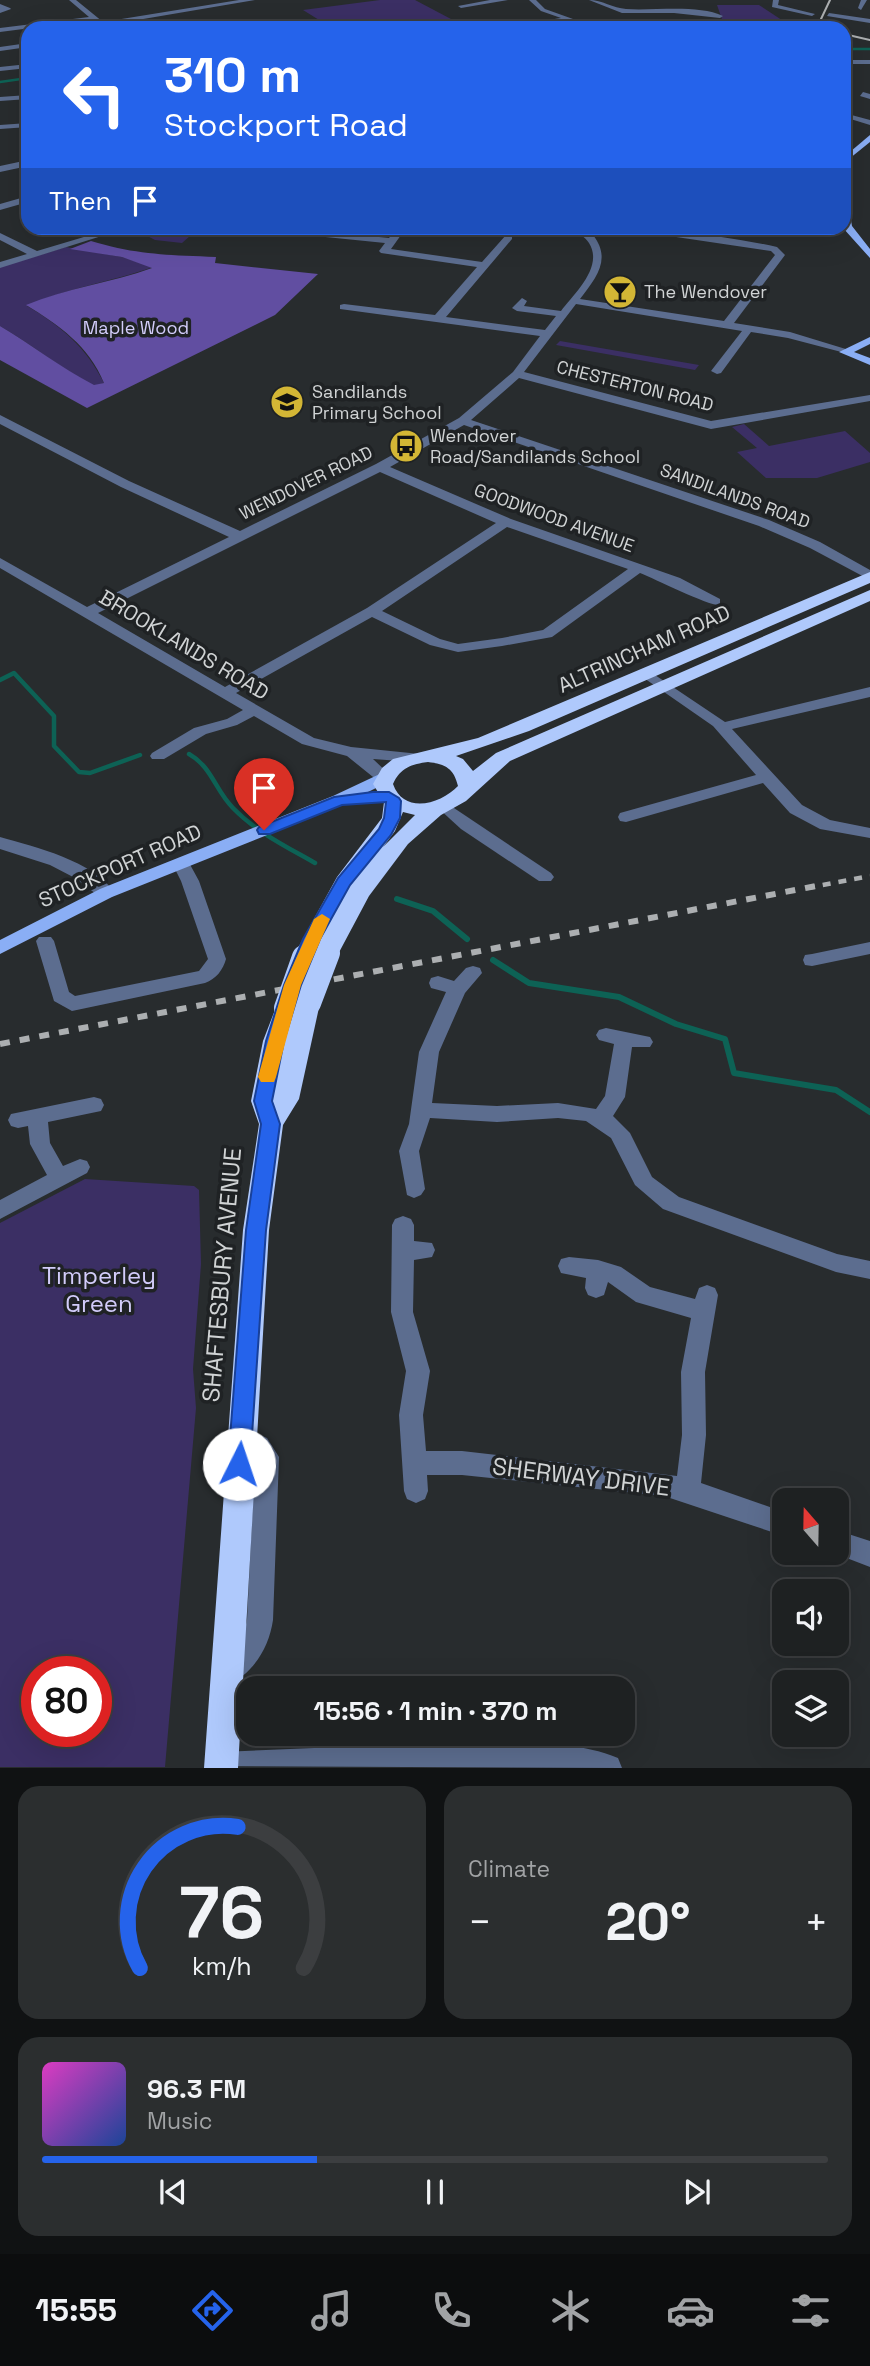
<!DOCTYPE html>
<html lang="en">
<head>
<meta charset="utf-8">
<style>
	body { margin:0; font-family:"Space Grotesk",sans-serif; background:#2b2e2f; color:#f1f3f6; height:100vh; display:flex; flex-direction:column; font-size:26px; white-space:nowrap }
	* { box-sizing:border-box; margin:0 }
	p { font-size:23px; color:#a1a3a5 }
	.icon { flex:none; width:38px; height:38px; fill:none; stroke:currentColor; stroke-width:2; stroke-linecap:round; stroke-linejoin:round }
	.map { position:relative; height:1768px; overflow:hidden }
	.side { display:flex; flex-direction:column; gap:18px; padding:18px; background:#101213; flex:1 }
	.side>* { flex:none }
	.hud { position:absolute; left:21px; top:21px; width:830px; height:214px; border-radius:21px; box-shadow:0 7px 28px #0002,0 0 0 2px #3c3e40; background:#2563eb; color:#fff; overflow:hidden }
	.needle { width:46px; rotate:340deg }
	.fabs { position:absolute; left:772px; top:1488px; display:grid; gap:14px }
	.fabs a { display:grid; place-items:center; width:77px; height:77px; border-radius:14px; background:#1e2122; box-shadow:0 7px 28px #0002,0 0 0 2px #3c3e40; font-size:35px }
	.speed { position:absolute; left:21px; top:1656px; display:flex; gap:14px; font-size:35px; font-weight:700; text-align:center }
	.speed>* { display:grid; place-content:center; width:91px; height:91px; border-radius:50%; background:#1e2122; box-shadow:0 7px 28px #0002,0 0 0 2px #3c3e40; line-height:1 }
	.speed .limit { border:10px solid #d22; background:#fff; color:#111 }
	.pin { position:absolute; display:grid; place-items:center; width:60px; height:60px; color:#fff; margin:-72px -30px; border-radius:50% 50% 50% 0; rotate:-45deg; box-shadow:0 0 7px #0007 }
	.pin .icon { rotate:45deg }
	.me { position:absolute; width:77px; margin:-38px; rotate:4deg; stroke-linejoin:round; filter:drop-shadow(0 0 5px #0008) }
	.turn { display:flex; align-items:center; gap:24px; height:147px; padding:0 28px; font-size:32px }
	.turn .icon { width:91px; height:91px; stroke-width:2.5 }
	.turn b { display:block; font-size:49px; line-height:60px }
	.then { display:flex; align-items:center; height:66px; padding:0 28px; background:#0003; gap:14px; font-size:26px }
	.big { font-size:52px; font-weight:700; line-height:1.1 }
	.side .widget { flex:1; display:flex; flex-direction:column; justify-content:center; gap:10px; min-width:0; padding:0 24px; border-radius:21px; background:#2b2e2f }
	.side .dial { align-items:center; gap:0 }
	.dial svg { height:182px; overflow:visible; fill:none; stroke:#3c3e40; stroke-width:7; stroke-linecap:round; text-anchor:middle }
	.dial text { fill:#f1f3f6; stroke:none }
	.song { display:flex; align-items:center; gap:21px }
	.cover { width:84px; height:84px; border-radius:10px; background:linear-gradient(135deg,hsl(310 70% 55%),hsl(220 70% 35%)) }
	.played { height:7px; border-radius:4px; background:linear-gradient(90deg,#2563eb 35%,#3c3e40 35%) }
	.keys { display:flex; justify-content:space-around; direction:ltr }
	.heat { display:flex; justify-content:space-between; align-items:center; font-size:38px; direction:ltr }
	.side .tiles { flex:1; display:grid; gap:18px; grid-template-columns:1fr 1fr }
	.widget:last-child { grid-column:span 2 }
	.trip { position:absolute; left:236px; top:1676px; width:399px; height:70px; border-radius:21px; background:#1e2122; box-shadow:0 7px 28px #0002,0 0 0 2px #3c3e40; font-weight:700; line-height:70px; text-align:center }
	.tab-bar { display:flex; height:112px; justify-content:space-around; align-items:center; background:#0c0d0e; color:#a1a3a5 }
	.tab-bar .icon { width:49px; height:49px }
	.tab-bar .active { color:#2563eb }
	.tab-bar b { font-size:32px; color:#f1f3f6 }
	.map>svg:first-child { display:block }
	.green { fill:#3b2f64; fill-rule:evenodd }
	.forest { fill:#614ea1 }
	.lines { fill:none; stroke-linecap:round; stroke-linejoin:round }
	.stream-far2 { stroke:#0d6255; stroke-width:2.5 }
	.stream-far1 { stroke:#0d6255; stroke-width:4.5 }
	.stream { stroke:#0d6255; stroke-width:6 }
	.minor { fill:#5c6d8f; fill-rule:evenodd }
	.major { fill:#8aaef5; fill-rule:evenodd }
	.highway { fill:#afc9fc; fill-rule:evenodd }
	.tram { stroke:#acafb1; stroke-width:2 }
	.rail-far1 { stroke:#acafb1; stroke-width:4.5; stroke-dasharray:8 8; stroke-linecap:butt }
	.rail { stroke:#acafb1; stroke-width:6; stroke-dasharray:10 10; stroke-linecap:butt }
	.highway-bridge { stroke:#afc9fc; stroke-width:24 }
	.route { fill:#2563eb; stroke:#184099; stroke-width:2 }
	.slow { fill:#f59e0b }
	.labels { text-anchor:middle; stroke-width:7; stroke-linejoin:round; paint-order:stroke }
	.far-poi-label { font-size:18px; fill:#d0d3d4; stroke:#1f2224; text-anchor:start }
	.far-park-label { font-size:18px; fill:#d2ccfa; stroke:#1f2224 }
	.far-street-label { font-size:18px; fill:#d0d3d4; stroke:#1f2224 }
	.street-label { font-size:21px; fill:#d0d3d4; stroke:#1f2224 }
	.near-street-label { font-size:24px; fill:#d0d3d4; stroke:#1f2224 }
	.near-park-label { font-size:24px; fill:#d2ccfa; stroke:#1f2224 }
</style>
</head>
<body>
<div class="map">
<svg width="870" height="1768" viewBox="0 0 870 1768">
	<rect width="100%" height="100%" fill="#282c2e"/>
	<g class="green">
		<path d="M380,0H415L468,28H332L303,10Z"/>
		<path d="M717,5H759L794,28H725Z"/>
		<path d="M138,228H199L182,243L155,240L134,229Z"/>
		<path d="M66,247L122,257L153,267C111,282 66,288 27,306C61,326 86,347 104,383L94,386C61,368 32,345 0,326V267Z"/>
		<path d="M560,341L699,365L695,370L556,345Z"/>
		<path d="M744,424L769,446L845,431L870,453V462L817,478H766L737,452L757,448L732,427Z"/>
		<path d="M85,1179L194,1186L199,1190L201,1264L193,1369L196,1408L165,1767H0V1223ZM37,1671H96V1731H37Z"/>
	</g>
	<path class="forest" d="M91,241C137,255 169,255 216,257L215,263L318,274L275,315L87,408L0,360V326C32,345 61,368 94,385L104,383C89,346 59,325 26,305C66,288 111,283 152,268L122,257L70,249Z"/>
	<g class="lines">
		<g class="stream-far2">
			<path d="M556,28H616"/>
			<path d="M844,49H870"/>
			<path d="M0,82L28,78"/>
		</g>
		<g class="stream-far1">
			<path d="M0,680L14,673L54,716V746L79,772L90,773L140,755"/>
			<path d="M189,754C212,767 215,790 233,808C256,832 287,847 315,863"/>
		</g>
		<g class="stream">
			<path d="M397,899L433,911L467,939"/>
			<path d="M493,960L529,983L619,997L676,1024L725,1039L734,1073L836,1090L870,1112"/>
		</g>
		<g class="minor">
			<path d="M69,0H76L103,22L239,0H255L102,26L93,20L0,32V28L89,17Z"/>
			<path d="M490,0H508L461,8L458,6Z"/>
			<path d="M529,0H536L545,9L573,19L517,28H497L561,18L541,11Z"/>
			<path d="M589,0C602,0 613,8 626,9C654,11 698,4 723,16L720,18L674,13H622Z"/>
			<path d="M773,0H779L778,5L815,14L812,16L772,7Z"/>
			<path d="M861,0H867L861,10L858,8Z"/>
			<path d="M0,4L10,8L11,9L0,13Z"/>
			<path d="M829,13L870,19V23L827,16Z"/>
			<path d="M320,25L323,28H305Z"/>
			<path d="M28,43V47L0,51V47Z"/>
			<rect x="844" y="60" width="26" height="4"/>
			<path d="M28,64V68L0,71V67Z"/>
			<path d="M863,92L870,94V99L860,96Z"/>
			<path d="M28,95V99L0,101V97Z"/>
			<path d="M844,113L870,120V125L844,117Z"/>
			<path d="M28,123V127L0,129V125Z"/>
			<path d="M28,160V166L0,172V166Z"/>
			<path d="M28,196V202L0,210V204Z"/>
			<path d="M114,228H127L0,268V262L27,254L0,240V233L37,251Z"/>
			<path d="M262,228H289L389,238L397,228H406L391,249L482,262L506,235H512V239L446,317L545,330L556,316L517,311L512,308L522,298L527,301L524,306L561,311C574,294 604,267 589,243C585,237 578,233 575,228C641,228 710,232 777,247L785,255L734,323L790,332L849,350V354L788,338L751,332L721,373L717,374L711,371L742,331L576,304L524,372L711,421L870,395V401L711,429L519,378L471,420L769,520L820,542L870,570V580L810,548L759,526L464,425L390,467L511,519L680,578L720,599V605C711,607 655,579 640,573L552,637L502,646L458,652L430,645L372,617L236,693L314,738L351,747L420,754L422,757L414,762L373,759L392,777L390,781H378L347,756L302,744L254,716L237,725L206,734L164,759H152L150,756L152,753L194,728L227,719L243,710L0,568V558L87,607L229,537L121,487L0,424V415L129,481L240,531L376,464L459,418L513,372L540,336L340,309V305L344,304L435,315L477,267L381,253L379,251L385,243L266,231ZM622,232L656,234L771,251L775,255L724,321L580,299C596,278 612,259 593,235ZM380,472L496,523L367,608L225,687L98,613ZM507,527L628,569L543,630L502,638L458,644L440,639L382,611Z"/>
			<path d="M646,669L725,722L870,687V697L732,729L802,805L830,820L870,828V838L820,829L790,813L763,783L626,822L620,821L618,817L620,813L756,775L713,726L641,676L639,673L641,670Z"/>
			<path d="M445,802L551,873L554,877L551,881H539L461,829L437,807Z"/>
			<path d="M0,837C36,847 93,861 115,893L112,897H100L75,878L50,865L0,849Z"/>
			<path d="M181,857L187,859L199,881L226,959C223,970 216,979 205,983L72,1011L54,1001L36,941L39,937H51L54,941L69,992L75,996L199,971L208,959L181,881L172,863Z"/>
			<path d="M870,942V954L812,966L805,965L803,960L805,955L812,954Z"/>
			<path d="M473,966L480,968L482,973L465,993L439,1052L432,1103L497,1106L558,1103L596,1109L605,1096L614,1044L599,1040L596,1035L599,1030L606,1028L650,1037L653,1042L650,1047H632L625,1097L613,1116L630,1133L652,1177L679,1197L837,1254L870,1261V1279L836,1272L663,1209L635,1185L611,1138L586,1121L558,1118L497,1122L430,1118L419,1151L425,1189L421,1195L414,1198L407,1195L399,1151L409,1124L419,1052L446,992L431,988L429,983L431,978L438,976L454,981L466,968Z"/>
			<path d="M94,1097L101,1099L104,1105L101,1111L48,1122L50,1143L63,1166L80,1159L87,1161L90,1167L87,1173L0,1219V1200L47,1175L30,1144L28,1126L18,1128L11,1126L8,1120L11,1114Z"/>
			<path d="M403,1216L411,1219L414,1225V1241L432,1243L435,1250L432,1257L414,1260L413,1312L430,1371L423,1415L426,1451H462L677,1476L682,1435L681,1372L691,1318L636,1302L608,1282L604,1295L596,1298L588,1295L585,1288L586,1278L561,1273L558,1266L561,1259L569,1257L598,1260L621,1267L650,1287L695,1299L699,1288L707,1285L715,1288L718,1295L705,1372L706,1435L701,1483L784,1512V1536L664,1496L462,1475H427L428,1491L425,1499L416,1503L407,1499L404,1491L399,1415L406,1371L391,1312L392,1225L395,1219Z"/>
			<path d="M241,1426L267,1438L279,1457L273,1620C269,1648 253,1674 226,1686L216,1682L212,1672C221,1651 243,1645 247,1620L255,1460C247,1450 234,1449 229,1437L232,1429Z"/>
			<path d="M836,1530L870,1541V1567L831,1552H836Z"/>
			<path d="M482,1741C527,1743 576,1741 618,1758L622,1768L207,1766L211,1756L221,1752Z"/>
		</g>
		<g class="major">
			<path d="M870,135V142L844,163V157Z"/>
			<path d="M844,206L849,209L852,226L870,249V258L843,228Z"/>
			<path d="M870,337V344L854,352L870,358V365L839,352Z"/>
			<path d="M384,772L390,773L392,777L390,781L366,793H395L397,797L395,801L345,804L112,897L0,954V940L100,889L333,796Z"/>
		</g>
		<g class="highway">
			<path d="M870,572V583L529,731L456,756L463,759L473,771L496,753L870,590V601L510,761L466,801L441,815L408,844L369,896L336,958L328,961L320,958L317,953L312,962L304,965L296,962L293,957L337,877L382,818L384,802L373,784L382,768L393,759L478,738ZM428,762C446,764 454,769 458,786C441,804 404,815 393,784C400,768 412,764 428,762ZM403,812L415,815L383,847L395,831Z"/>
			<path d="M309,995L317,997L320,1003L299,1099L283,1125L269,1230L238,1768H204L243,1230L259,1124L251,1101L263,1041L278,1002L286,1000L294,1002L297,1007L301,997Z"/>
		</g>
		<g class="tram">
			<path d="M828,28L821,19L830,0"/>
			<path d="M844,34L870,40"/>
		</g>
		<path class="rail-far1" d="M807,888L870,876"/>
		<path class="rail" d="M0,1044L816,886"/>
		<g class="highway-bridge">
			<path d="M309,1003L328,953"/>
			<path d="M286,1008L304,957"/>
		</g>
	</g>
	<path class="route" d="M373,792H389L399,798L401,801L400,818L391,835L350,885L320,939L301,985L284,1041L272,1101L280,1124L266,1230L250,1464L247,1471L239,1474L231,1471L228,1464L246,1230L261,1124L254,1101L266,1041L284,985L303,939L338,878L379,829L384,818L386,802L342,805L270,834H259L257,830L259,827L334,797Z"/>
	<path class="slow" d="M322,914L330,919L301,985L276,1077L274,1082H261L258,1077L284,985L314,919Z"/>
	<defs>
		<symbol id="bar-disc" viewBox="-11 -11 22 22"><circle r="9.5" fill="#d3b635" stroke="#1f2224"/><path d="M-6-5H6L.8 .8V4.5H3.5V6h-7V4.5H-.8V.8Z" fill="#111"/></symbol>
		<symbol id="school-disc" viewBox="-11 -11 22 22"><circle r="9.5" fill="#d3b635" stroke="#1f2224"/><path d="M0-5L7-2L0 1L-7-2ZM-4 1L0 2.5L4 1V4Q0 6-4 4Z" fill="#111"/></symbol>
		<symbol id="bus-disc" viewBox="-11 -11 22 22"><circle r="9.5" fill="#d3b635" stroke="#1f2224"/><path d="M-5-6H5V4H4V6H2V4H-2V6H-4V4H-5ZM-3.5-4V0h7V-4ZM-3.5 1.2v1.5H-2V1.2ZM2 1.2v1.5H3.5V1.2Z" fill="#111"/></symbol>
	</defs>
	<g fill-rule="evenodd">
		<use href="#bar-disc" x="601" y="273" width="38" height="38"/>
		<use href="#school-disc" x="268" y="383" width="38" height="38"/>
		<use href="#bus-disc" x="387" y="427" width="38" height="38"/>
	</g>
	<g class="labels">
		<g class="far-poi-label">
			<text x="644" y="298">The Wendover</text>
			<text x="312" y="398">Sandilands<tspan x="312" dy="21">Primary School</tspan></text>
			<text x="430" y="442">Wendover<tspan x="430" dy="21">Road/Sandilands School</tspan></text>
		</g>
		<g class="far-park-label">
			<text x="136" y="334">Maple Wood</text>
		</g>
		<g class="far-street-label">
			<text transform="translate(635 386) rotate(14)" y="6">CHESTERTON ROAD</text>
			<text transform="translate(306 483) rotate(-26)" y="6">WENDOVER ROAD</text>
			<text transform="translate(735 496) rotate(20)" y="6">SANDILANDS ROAD</text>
			<text transform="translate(554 518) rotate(20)" y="6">GOODWOOD AVENUE</text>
		</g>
		<g class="street-label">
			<text transform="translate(184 645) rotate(31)" y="7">BROOKLANDS ROAD</text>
			<text transform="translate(644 649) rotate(-24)" y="7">ALTRINCHAM ROAD</text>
			<text transform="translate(120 866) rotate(-24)" y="7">STOCKPORT ROAD</text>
		</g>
		<g class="near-street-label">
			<text transform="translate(222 1275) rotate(-85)" y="8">SHAFTESBURY AVENUE</text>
			<text transform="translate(581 1477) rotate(7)" y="8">SHERWAY DRIVE</text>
		</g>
		<g class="near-park-label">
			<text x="99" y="1284">Timperley<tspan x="99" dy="28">Green</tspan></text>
		</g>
	</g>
</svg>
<div class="fabs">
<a><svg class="needle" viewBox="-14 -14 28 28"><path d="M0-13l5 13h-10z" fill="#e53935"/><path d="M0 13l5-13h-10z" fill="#a1a3a5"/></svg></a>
<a><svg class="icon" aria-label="sound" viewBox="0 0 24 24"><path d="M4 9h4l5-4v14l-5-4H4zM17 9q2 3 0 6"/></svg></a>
<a><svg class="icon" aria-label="layers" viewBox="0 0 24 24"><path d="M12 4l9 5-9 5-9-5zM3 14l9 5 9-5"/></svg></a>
</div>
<div class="speed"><div class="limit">80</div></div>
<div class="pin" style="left:264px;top:830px;background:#d93025"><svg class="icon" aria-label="arrive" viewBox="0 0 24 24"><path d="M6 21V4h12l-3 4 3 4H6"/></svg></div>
<svg class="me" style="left:239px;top:1464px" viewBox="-20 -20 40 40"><circle r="19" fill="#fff"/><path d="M0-13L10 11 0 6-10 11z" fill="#2563eb"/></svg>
<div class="trip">15:56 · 1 min · 370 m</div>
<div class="hud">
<div class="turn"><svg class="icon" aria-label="left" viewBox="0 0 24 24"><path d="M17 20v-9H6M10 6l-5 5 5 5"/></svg><div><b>310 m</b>Stockport Road</div></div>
<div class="then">Then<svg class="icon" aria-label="arrive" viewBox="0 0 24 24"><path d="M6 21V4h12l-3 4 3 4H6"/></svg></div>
</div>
</div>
<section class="side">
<div class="tiles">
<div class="widget dial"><svg viewBox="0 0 100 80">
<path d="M14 69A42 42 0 1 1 86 69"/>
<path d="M14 69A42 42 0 0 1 57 7" stroke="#2563eb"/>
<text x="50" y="56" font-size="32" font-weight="700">76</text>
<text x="50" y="72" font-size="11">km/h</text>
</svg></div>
<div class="widget"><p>Climate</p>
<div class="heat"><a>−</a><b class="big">20°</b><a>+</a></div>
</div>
<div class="widget">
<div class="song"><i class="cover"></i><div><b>96.3 FM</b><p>Music</p></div></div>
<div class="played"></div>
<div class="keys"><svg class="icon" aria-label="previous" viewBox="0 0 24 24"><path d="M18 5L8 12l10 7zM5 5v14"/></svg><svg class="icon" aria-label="pause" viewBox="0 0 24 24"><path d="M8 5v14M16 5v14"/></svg><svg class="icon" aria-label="next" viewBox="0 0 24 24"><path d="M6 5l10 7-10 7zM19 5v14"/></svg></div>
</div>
</div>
</section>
<nav class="tab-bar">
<b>15:55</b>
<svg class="icon active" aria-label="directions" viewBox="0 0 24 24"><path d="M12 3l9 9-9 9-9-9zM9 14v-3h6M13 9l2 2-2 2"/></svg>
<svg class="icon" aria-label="music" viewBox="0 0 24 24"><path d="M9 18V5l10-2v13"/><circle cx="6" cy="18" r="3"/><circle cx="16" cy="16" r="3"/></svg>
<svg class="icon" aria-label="phone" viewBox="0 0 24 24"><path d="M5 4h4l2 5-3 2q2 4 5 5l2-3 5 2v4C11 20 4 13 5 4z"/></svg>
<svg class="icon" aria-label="climate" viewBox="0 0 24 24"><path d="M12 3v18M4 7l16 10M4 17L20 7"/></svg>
<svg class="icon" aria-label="car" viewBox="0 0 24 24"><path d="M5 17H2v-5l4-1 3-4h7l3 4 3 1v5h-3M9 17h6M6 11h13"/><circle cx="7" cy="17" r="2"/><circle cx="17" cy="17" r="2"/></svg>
<svg class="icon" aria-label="filters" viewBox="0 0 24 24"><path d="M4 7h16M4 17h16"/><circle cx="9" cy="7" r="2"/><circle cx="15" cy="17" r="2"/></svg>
</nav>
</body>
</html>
